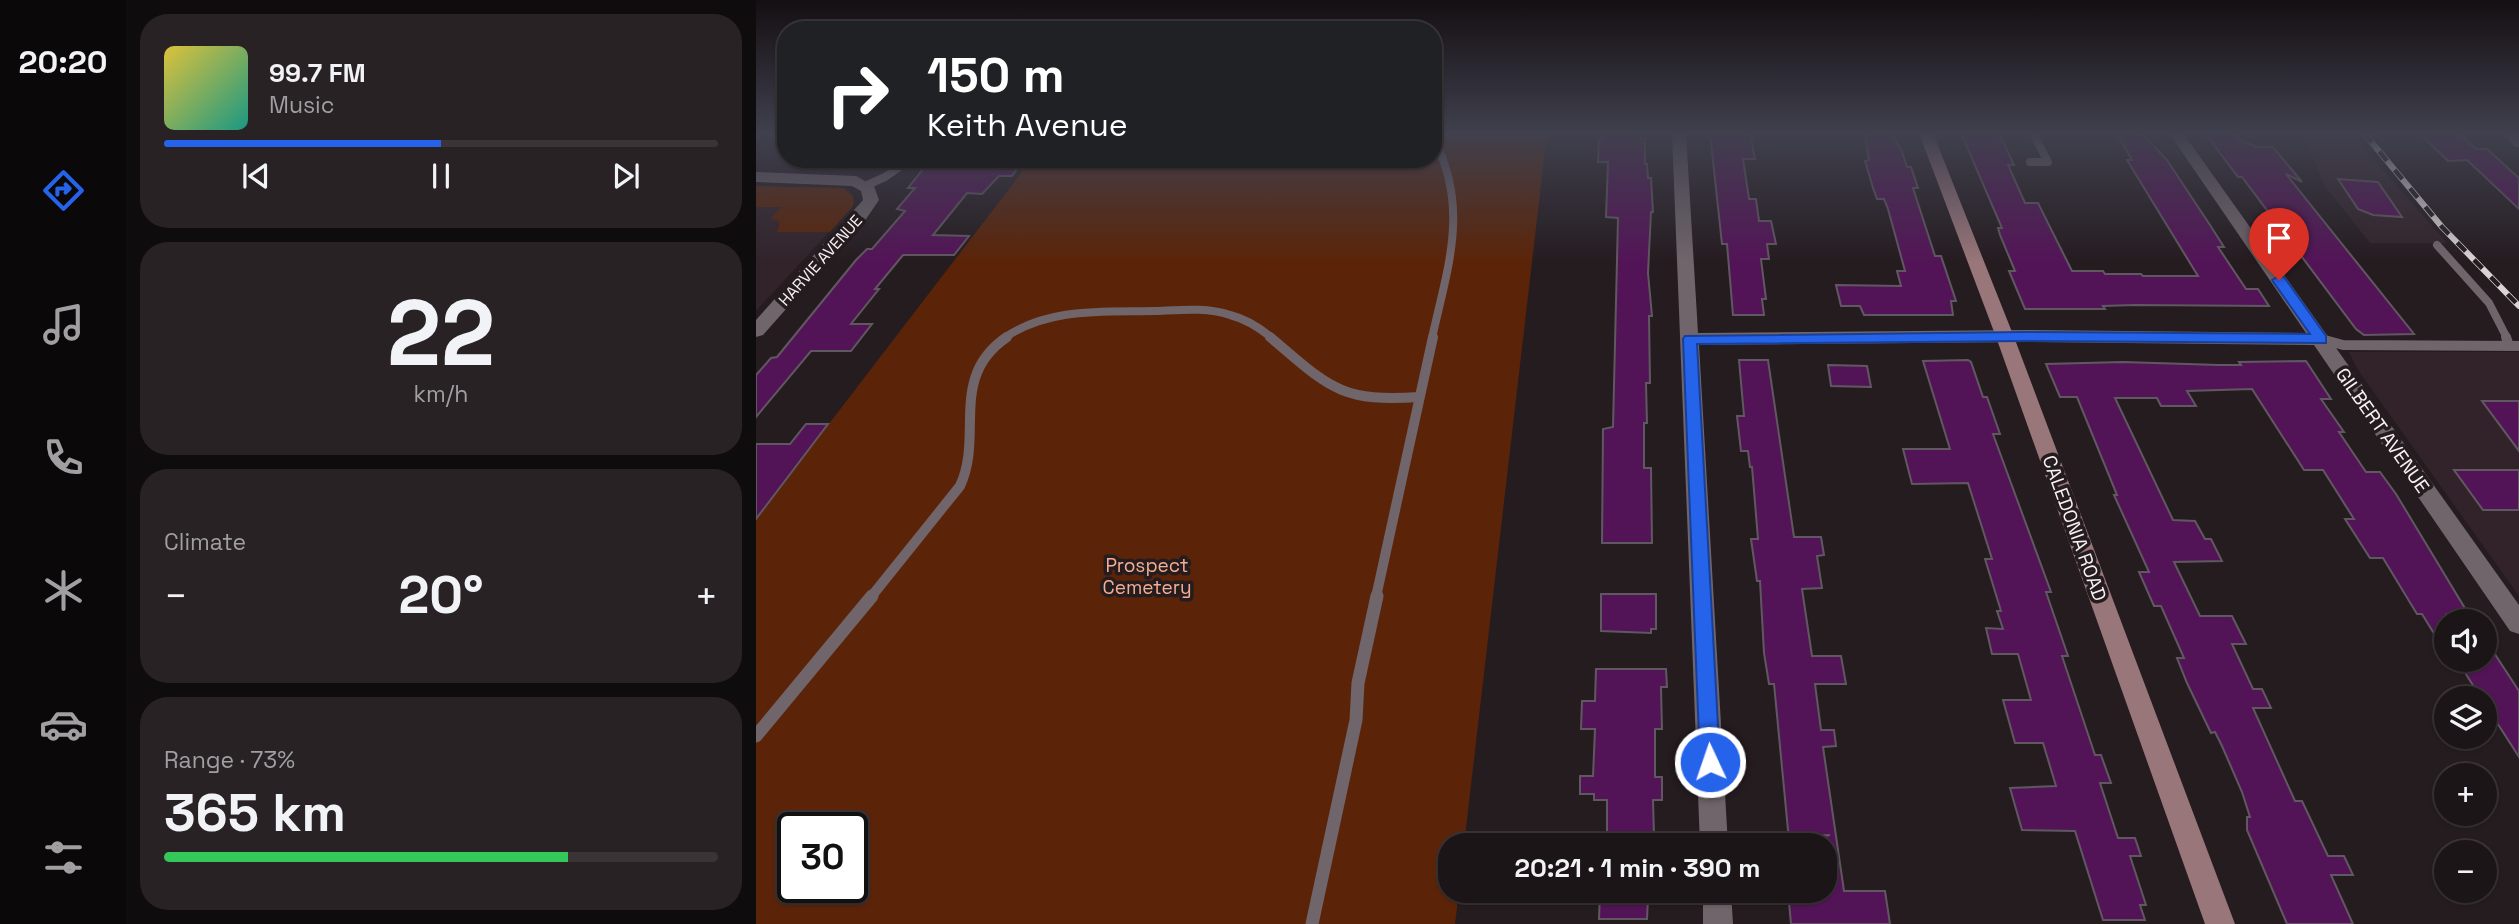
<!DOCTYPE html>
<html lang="en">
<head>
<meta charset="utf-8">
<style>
	body { margin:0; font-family:"Space Grotesk",sans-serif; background:#292225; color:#f1f3f6; height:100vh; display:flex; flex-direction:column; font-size:26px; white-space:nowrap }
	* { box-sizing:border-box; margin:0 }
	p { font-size:23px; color:#a09fa2 }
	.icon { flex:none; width:38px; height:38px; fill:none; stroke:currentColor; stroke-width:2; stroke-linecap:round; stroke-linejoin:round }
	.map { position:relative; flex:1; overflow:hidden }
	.drawer { display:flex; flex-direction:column; gap:14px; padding:14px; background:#0f0c0d; width:630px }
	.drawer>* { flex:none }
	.banner { position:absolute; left:21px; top:21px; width:665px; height:147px; border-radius:28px; box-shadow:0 2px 5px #0004,0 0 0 2px #3a3437; background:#202124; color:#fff; overflow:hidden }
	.buttons { position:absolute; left:1678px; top:609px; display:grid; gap:14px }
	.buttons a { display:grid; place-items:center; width:63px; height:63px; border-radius:50%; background:#1c1518; box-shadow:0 2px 5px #0004,0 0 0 2px #3a3437; font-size:35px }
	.speed { position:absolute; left:21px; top:812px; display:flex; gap:14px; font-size:35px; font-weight:700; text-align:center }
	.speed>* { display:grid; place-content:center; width:91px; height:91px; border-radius:50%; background:#1c1518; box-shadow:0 2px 5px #0004,0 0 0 2px #3a3437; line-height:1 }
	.speed .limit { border:4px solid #111; border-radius:10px; background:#fff; color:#111 }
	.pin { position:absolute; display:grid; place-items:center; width:60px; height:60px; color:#fff; margin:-72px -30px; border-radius:50% 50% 50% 0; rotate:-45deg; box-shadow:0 0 7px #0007 }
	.pin .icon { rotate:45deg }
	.me { position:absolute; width:77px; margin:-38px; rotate:357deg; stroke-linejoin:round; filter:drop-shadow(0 0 5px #0008) }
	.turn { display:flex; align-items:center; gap:24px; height:147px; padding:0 35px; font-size:32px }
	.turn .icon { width:91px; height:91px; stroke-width:2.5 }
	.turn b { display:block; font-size:49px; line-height:60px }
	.big { font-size:52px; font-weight:700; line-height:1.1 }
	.drawer .card { flex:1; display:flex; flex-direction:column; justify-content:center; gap:10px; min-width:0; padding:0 24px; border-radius:28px; background:#292225 }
	.drawer .dial { align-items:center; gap:0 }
	.dial b { font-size:91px; line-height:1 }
	.song { display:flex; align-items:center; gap:21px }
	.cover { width:84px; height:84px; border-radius:10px; background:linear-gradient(135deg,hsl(50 70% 55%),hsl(170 70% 35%)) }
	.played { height:7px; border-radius:4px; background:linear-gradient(90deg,#2563eb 50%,#3a3437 50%) }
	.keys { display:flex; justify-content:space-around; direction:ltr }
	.heat { display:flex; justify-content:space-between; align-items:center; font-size:38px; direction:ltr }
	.charge { height:10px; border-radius:5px; background:linear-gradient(90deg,#34c759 73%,#3a3437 0) }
	.trip { position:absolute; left:682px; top:833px; width:399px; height:70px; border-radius:28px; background:#1c1518; box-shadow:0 2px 5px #0004,0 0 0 2px #3a3437; font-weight:700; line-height:70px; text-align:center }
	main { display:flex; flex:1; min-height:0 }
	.tabs { display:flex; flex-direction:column; width:126px; justify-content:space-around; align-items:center; background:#0b080a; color:#a09fa2 }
	.tabs .icon { width:49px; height:49px }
	.tabs .active { color:#2563eb }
	.tabs b { font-size:32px; color:#f1f3f6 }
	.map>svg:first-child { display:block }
	.built { fill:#32232a }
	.green { fill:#5b2408; fill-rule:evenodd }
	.building { fill:#531457; stroke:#605860; stroke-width:2 }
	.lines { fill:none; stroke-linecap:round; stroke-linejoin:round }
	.lane-far2 { stroke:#70656a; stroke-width:8 }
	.lane-far1 { stroke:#70656a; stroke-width:10 }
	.lane { stroke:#70656a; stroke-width:13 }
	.street { fill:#70656a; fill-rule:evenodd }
	.secondary { fill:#98767a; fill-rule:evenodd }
	.rail-casing { stroke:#dad4d6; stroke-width:6 }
	.rail { stroke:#251c20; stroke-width:4.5; stroke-dasharray:12; stroke-linecap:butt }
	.route { fill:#2563eb; stroke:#184099; stroke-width:2 }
	.labels { text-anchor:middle; stroke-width:7; stroke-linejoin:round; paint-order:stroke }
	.far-street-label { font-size:16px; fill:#f8f2f4; stroke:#251c20 }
	.street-label { font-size:19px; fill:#f8f2f4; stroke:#251c20 }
	.park-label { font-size:19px; fill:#f5ae90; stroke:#251c20 }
</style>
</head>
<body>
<main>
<nav class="tabs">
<b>20:20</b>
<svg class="icon active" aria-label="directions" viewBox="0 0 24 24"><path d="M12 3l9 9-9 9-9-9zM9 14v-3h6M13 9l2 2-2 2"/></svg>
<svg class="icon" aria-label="music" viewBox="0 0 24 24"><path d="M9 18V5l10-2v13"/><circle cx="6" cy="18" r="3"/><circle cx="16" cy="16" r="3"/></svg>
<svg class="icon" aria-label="phone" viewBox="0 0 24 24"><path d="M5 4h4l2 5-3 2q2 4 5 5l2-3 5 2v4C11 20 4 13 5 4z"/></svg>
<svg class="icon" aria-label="climate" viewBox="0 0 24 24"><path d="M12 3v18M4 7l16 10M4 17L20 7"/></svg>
<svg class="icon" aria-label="car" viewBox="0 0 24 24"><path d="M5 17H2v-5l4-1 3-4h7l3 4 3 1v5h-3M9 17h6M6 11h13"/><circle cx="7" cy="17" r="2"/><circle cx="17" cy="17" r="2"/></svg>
<svg class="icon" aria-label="filters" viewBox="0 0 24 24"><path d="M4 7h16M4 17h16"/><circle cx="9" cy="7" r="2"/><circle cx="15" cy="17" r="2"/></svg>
</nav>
<section class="drawer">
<div class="card">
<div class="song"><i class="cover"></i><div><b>99.7 FM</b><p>Music</p></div></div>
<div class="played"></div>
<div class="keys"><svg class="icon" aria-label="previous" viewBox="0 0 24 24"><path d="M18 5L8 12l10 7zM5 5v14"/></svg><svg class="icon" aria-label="pause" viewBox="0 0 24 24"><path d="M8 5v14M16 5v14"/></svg><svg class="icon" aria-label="next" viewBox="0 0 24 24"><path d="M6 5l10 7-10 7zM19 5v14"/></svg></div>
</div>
<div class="card dial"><b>22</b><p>km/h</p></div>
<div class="card"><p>Climate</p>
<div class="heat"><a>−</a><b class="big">20°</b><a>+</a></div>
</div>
<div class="card"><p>Range · 73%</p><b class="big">365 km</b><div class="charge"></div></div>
</section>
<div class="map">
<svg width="1763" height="924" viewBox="0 0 1763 924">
	<rect width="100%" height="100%" fill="#251c20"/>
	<g class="built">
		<path d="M1546,133H1594L1691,243H1614L1569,186Z"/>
		<path d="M0,186L87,188L94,191L98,200L97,206L0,311Z"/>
		<path d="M1593,352H1763V596L1602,370Z"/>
	</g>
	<g class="green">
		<path d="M677,133H791L708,845H695V891H703L699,924H0V519L276,159H677ZM37,828H96V887H37Z"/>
		<path d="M0,186L87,188L97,196V206L74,232H21L24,222L15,218L26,207H0Z"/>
	</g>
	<g class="building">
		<path d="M846,133H885V139H889V164H891L892,178H895L897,212H895L892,273L896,316H893L894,383H890L891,423H888V468H895L896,543H846L847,429L857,427L862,218L850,217L852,162H842L843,139H846Z"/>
		<path d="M954,133H994L999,159H987L993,199H1000L1003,221H1015L1020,244H1011L1013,259H1005L1010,299H1006L1008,315H977L971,244H966Z"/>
		<path d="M1109,133H1134L1145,149L1151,167H1155L1162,188H1157L1179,256H1185L1200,301H1195L1197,315H1108L1104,306H1085L1080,285L1145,286L1141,271H1149L1132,209L1128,199H1121L1117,188L1109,161L1113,160Z"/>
		<path d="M1205,133H1243L1258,165H1252L1269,203H1282L1316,271H1347L1349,274H1385L1387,276H1442L1371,160H1376L1361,133H1386L1411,160L1454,225L1468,247H1462L1490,289H1502L1513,306L1379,305L1347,306L1349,309H1269L1253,271H1259L1244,235L1242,228H1246Z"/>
		<path d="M1449,133H1477L1481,138L1500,147H1517L1546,182L1530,174L1658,334L1608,335L1600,329L1486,177H1482Z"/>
		<path d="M1663,133H1703L1720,149H1731L1763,178V209L1711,160L1692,161Z"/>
		<path d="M175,159H268L256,176H243L226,194L211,193L177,235L213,236L198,255H147L119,289H123L95,324H116L95,351H55L0,417V375L15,358L21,357L100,260L111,249H116L149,211L141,209L159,188H152Z"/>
		<path d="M1582,179L1622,182L1646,217L1617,215L1602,209Z"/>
		<path d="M983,360H1012L1038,537H1065L1068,555L1061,556L1066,588L1046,589L1056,656H1085L1090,684H1059L1065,730H1078L1080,746L1067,747L1088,891H1129L1134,924H1035L1032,891H1069V836L1074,835L1034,836L1032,830L1018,684H1013L1008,653L1004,581H1001L995,539H1002L996,467H994L992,451H985L981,416H988Z"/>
		<path d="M1212,360L1215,362L1227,397H1231L1244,434H1237L1295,592H1290L1312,656H1306L1339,755H1345L1355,783H1344L1362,838H1379L1385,856H1374L1390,905H1384L1389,920H1347L1319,831L1266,830L1254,788L1300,786L1287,743H1259L1247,700H1275L1262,654H1236L1230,628L1247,629L1241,611H1245L1229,559H1236L1212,483L1156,484L1147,449H1194L1167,361Z"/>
		<path d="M1550,361L1575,399H1565L1588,432H1583L1610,472H1624L1640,494L1713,615L1690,614V653L1666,614H1661L1627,558H1614L1589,519H1598L1567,470H1548L1496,389L1431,391L1440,406H1405L1401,398H1359L1417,520L1439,521L1449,539H1455L1466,561L1418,562L1444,616H1476L1490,644H1476L1497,689H1506L1515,708H1497L1539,801H1546L1572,856H1588L1597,875H1575L1597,924H1531L1491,830V817H1494L1486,792L1466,746L1459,732L1455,733L1431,683L1421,658H1428L1405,606H1398L1383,572H1393L1358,495H1361L1321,397H1304L1290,364L1367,362L1463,365H1485L1483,362Z"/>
		<path d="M1072,365L1111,366L1115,387L1075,386Z"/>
		<path d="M1726,401H1763V451Z"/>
		<path d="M50,424H72L0,519V444H34Z"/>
		<path d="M1698,470H1763V510H1727Z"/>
		<path d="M845,594H900V629H895V633L845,631Z"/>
		<path d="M1729,639L1763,691V757L1729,704V698H1725L1701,660H1729Z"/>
		<path d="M840,669H910L911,687H905L906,729H899V777H906V800H897L898,836H891V845H851V800H838V794H824V776H837L839,729H825L826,701H839Z"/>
		<path d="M844,891H884V898H892L891,919H843Z"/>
	</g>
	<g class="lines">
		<g class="lane-far2">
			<path d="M1274,162H1292L1277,133"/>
			<path d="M109,186L129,177L155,159"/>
			<path d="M1681,245L1733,303L1751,338"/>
			<path d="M248,338C293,307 347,312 399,311C424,310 450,307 474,315C490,319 504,328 516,338"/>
			<path d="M676,338C692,266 714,207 677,137"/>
		</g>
		<g class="lane-far1">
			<path d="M514,337C571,385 583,403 663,397"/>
			<path d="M1750,337L1753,346"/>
			<path d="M1565,339L1587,345L1763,346"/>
			<path d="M115,597L204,486C228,435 192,377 251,337"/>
			<path d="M620,597L677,337"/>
		</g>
		<g class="lane">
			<path d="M0,736L116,596"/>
			<path d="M556,924L600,720L602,683L621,596"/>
		</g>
		<g class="street">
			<path d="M916,133H930L942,333L1268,330L1550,333L1413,133H1427L1763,605V634L1754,631L1558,345L1268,342L943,345L972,845H944Z"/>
			<path d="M1748,133H1763V147L1758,146Z"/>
			<path d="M0,172L100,176L118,186L123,200L110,219L7,335L0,337V320L107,200L105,191L96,186L0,182Z"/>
			<path d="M947,891H975L977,924H947Z"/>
		</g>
		<path class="secondary" d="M1163,133H1177L1258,337L1479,924H1449L1240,337Z"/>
		<defs>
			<path id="rail" d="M1608,133L1686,227L1763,306"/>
		</defs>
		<use href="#rail" class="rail-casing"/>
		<use href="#rail" class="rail"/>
	</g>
	<linearGradient id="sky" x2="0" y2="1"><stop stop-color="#140f12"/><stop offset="0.51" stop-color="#40404e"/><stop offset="1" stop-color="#40404e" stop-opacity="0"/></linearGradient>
	<rect width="1763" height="262" fill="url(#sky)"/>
	<path class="route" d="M1523,276L1528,277L1570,336V343L1268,341L941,344L964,762L961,769L954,772L947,769L944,762L927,339L929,336L1268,332L1554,334L1516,280Z"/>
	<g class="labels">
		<g class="far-street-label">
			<text transform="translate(64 260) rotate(-48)" y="6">HARVIE AVENUE</text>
		</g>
		<g class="street-label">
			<text transform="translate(1627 430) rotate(55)" y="7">GILBERT AVENUE</text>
			<text transform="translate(1319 528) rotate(70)" y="7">CALEDONIA ROAD</text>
		</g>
		<g class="park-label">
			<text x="391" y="572">Prospect<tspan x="391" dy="22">Cemetery</tspan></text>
		</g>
	</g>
</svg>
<div class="buttons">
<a><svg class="icon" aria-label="sound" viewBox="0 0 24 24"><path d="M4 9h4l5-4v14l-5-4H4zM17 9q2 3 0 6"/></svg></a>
<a><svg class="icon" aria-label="layers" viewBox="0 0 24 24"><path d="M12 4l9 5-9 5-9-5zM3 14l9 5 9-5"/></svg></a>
<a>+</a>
<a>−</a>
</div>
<div class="speed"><div class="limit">30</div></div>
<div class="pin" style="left:1523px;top:280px;background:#d93025"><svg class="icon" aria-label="arrive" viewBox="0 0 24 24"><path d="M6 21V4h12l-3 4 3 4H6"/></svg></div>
<svg class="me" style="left:954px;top:762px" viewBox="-20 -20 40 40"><circle r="17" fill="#2563eb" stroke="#fff" stroke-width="3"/><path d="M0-11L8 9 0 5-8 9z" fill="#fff"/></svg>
<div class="trip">20:21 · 1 min · 390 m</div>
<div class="banner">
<div class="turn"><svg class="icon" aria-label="right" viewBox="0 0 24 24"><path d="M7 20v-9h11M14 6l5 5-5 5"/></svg><div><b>150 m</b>Keith Avenue</div></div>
</div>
</div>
</main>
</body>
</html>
